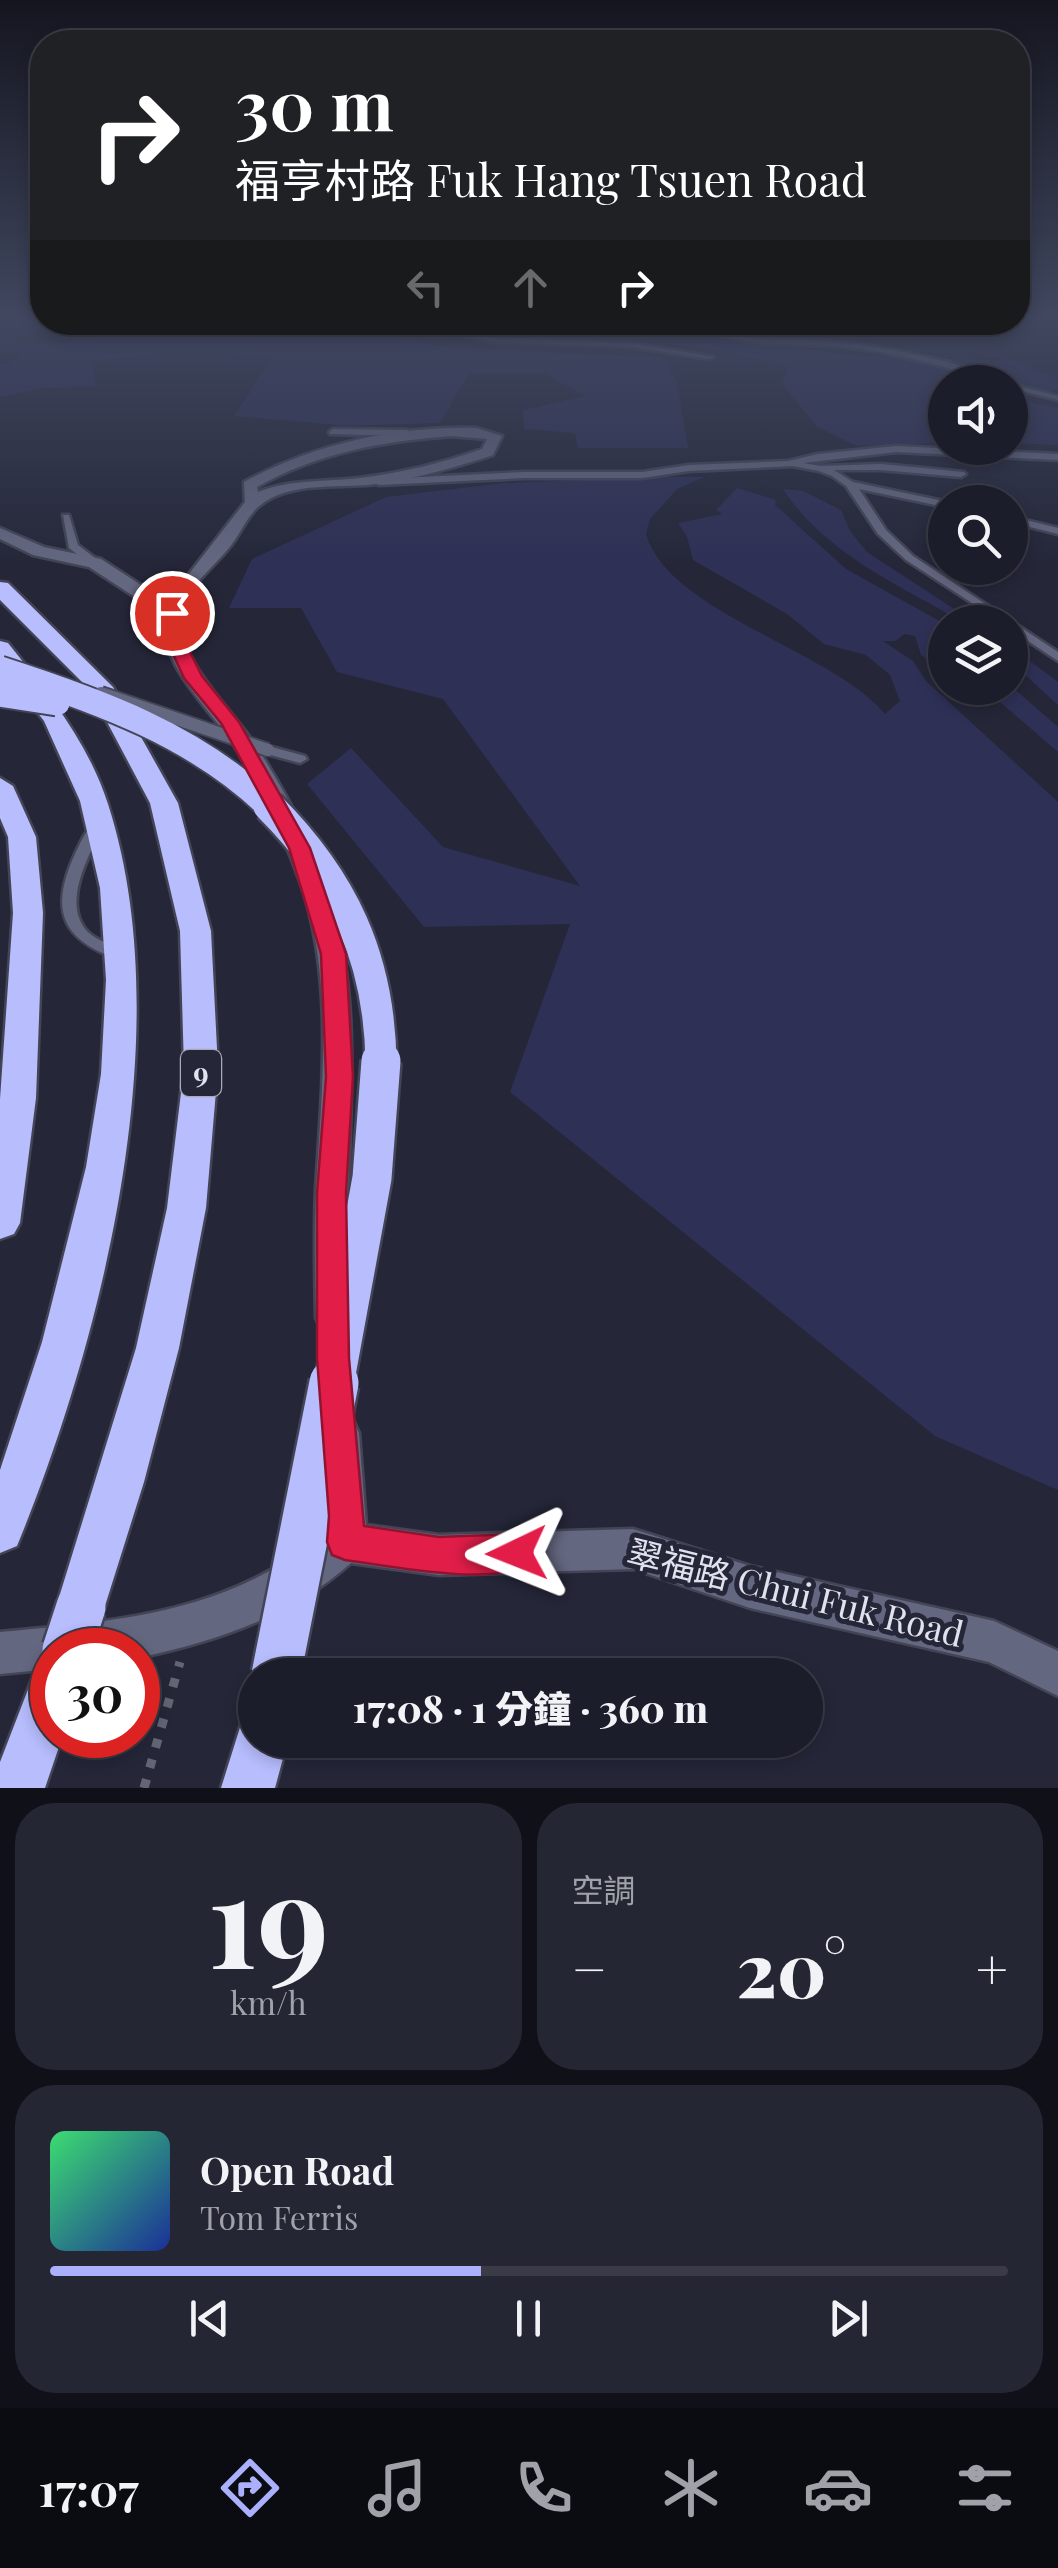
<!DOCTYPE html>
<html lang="zh-TW">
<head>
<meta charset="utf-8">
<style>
	body { margin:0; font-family:"Playfair Display","Noto Sans TC",serif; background:#252633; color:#f1f3f6; height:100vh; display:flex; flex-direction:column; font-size:38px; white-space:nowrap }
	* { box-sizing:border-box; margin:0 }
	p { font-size:32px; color:#a0a2a9 }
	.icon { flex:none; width:55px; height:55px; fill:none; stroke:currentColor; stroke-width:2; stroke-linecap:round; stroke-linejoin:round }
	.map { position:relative; height:1788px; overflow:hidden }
	.details { display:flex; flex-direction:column; gap:15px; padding:15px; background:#0f1018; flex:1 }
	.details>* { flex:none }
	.top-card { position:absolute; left:30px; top:30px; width:1000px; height:305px; border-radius:40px; box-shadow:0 5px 15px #0003,0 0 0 2px #3a3b47; background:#202124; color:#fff; overflow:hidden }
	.controls { position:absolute; left:928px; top:365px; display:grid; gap:20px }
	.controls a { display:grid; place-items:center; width:100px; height:100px; border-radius:50%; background:#1c1d2b; box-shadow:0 5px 15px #0003,0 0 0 2px #3a3b47; font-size:50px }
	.speed { position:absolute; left:30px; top:1628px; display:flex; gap:20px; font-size:50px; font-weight:700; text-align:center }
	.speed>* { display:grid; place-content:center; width:130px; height:130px; border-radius:50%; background:#1c1d2b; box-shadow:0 5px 15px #0003,0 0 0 2px #3a3b47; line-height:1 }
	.speed .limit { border:15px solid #d22; background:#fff; color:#111 }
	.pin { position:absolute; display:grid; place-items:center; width:85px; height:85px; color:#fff; margin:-42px; border:5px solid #fff; border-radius:50%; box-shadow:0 2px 10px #0007 }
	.me { position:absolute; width:110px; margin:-55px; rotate:268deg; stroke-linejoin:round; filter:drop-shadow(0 0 8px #0008) }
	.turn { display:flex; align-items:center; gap:35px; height:210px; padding:0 40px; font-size:45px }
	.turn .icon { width:130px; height:130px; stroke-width:2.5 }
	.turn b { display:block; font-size:70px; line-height:85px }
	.lanes { display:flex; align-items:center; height:95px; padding:0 40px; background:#0003; justify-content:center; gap:50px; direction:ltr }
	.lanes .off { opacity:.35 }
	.big { font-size:75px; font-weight:800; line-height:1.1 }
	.details .widget { flex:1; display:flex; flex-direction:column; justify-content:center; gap:15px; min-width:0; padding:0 35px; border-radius:40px; background:#252633 }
	.details .dial { align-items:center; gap:0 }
	.dial b { font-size:130px; line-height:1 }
	.song { display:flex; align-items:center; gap:30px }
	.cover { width:120px; height:120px; border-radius:15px; background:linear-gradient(135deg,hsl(140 70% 55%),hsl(230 70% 35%)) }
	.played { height:10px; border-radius:5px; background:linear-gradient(90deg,#aab0fc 45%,#3a3b47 45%) }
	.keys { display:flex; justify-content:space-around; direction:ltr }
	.heat { display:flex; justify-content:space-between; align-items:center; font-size:55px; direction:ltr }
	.details .tiles { flex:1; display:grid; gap:15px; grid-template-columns:1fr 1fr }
	.widget:last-child { grid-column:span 2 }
	.trip { position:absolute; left:238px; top:1658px; width:585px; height:100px; border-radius:50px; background:#1c1d2b; box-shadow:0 5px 15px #0003,0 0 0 2px #3a3b47; font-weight:800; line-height:100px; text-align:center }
	.menu { display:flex; height:160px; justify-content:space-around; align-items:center; background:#0b0c11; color:#a0a2a9 }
	.menu .icon { width:70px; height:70px }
	.menu .active { color:#aab0fc }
	.menu b { font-size:45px; color:#f1f3f6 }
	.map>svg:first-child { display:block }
	.green { fill:#2e3055 }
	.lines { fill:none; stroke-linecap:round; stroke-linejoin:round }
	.lane-casing { stroke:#434556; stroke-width:5 }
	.street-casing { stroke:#434556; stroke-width:5 }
	.highway-casing { stroke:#434556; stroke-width:5 }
	.path { stroke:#636575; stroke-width:9; stroke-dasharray:9 12; stroke-linecap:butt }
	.lane { fill:#646780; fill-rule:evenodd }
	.street { fill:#646780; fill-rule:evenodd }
	.highway { fill:#b7bdfd; fill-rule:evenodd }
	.lane-bridge-casing { stroke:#434556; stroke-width:16; stroke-linecap:butt }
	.highway-bridge-far3-casing { stroke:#434556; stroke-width:29; stroke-linecap:butt }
	.highway-bridge-far2-casing { stroke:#434556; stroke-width:36; stroke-linecap:butt }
	.highway-bridge-far1-casing { stroke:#434556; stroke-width:44; stroke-linecap:butt }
	.highway-bridge-casing { stroke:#434556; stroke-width:54; stroke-linecap:butt }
	.lane-bridge { stroke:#646780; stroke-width:12 }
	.highway-bridge-far3 { stroke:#b7bdfd; stroke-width:25 }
	.highway-bridge-far2 { stroke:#b7bdfd; stroke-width:31 }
	.highway-bridge-far1 { stroke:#b7bdfd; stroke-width:39 }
	.highway-bridge { stroke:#b7bdfd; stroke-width:49 }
	.route { fill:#e11d48; stroke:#92132f; stroke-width:2.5 }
	.labels { text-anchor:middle; stroke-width:10; stroke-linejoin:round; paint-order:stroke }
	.shield { fill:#252739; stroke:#a8aab8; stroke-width:2.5 }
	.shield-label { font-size:28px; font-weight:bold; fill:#e0e2ee }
	.near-street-label { font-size:35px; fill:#e0e2ee; stroke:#252739 }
</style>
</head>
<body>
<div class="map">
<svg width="1058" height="1788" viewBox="0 0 1058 1788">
	<rect width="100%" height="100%" fill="#252739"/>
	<g class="green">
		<path d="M0,315H42V322H159V326L192,329L221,322L338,323L440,346L663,358L677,383L688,448H578L575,433L524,429L523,410L586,396L543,373L469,374L440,423L350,426L234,416L274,356L172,352L91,361L96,387L46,388L0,397V364L9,363L22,354L0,353V342L58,344L110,334L66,325L14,337L0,335Z"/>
		<path d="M497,323H612L858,356L1015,361L1058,379V390L1010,397V382H945V443L857,446L817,427L782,384L788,367C698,339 606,340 512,337L527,331Z"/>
		<path d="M1010,398L1058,408V445L1010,443Z"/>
		<path d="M657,477H704L677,489L650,519L646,534C669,613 830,649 885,714L900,701L890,675L866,655L824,644L787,614L693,560L687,537L678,523L723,514L716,510L737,488L776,500L775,505L846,569L945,624V670L921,655L915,636L905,634L895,641H883L913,661L926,681L1058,802V1490L935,1436L510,1092L570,924L424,927L307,784L351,748L443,847L580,886L443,699L337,672L301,608H229L252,559L386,497L505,483Z"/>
		<path d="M783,489L803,491L841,510L850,531L867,552L974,622H963C898,585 825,553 783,489Z"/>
		<path d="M1010,646L1058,682V705L1010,661Z"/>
		<path d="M1010,685L1058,727V752L984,688Z"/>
	</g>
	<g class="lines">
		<defs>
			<g id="lane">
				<path d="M396,322H413L492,338L632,343L713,357L709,359L632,347L492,342Z"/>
				<path d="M692,322C708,322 731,336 752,338C780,341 809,339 838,342C882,346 965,362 1004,382H994C945,366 894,352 843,347C792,341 738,352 692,322Z"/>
				<path d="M1010,384L1058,396V400L1010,388Z"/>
				<path d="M333,429L407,430L411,433L407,436L330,434L329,432Z"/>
				<path d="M896,446L1058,454V460L896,452L803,463L821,466L881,464L964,472L966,474L961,477L881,470H834L853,482L948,502H945V507L859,489L886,530L913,556L1058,652V661L1010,629V622H1001L906,560L878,534L846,486L832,476L819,471L793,466L689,471L642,478H525L379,485L374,482L379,479L525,472H642L689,465L788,461L818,454Z"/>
				<path d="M63,515H69L78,545L99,561V565H91L69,548Z"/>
				<path d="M1010,516L1058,528V534L1010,522Z"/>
				<path d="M268,746L305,756L307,759L300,763L263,753L262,750L263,747Z"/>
				<path d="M97,822L104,826C89,854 60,905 89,933C99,942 114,945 126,951L128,955L120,960C62,940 49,911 75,854C81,842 86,828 97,822Z"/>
			</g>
			<g id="street">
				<path d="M476,428L502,436L493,455C457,467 421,477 383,483C345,490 289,479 258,507C247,517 241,532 232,544C213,570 180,589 181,625C183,667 238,716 260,752C287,795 311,840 327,888C360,985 351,1089 348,1189C347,1232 349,1275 350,1318L345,1329L333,1333L321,1329L316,1318C315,1275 314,1231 316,1188C322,1088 334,981 301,884C285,838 264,795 239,753C214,711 159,668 164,616L89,567L33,555L0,539V528L44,547L101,559L167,602L245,502L244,482C314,444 396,426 476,428ZM452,436L487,439L482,449C442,463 401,473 359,478C325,482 291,479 258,492L257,487C317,453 383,441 452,436Z"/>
				<path d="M340,1415L353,1420L359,1433L366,1525L439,1535L633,1529L750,1566L994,1621L1058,1651V1696L989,1662L750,1608L633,1569L439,1575L351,1563C290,1617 217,1641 138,1658V1650H52V1669L0,1674V1632C120,1621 230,1613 326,1532L321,1433L327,1420Z"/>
			</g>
			<g id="highway">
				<path d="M0,582L8,583L113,687L178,803L211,931L218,1068L206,1208L179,1348L144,1482L99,1625L81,1632L63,1625L56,1607L136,1348L167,1208L184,1068L180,931L150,803L90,690L0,600Z"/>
				<path d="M0,641L8,643C48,693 88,742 108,804C180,1027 104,1335 17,1546L0,1553V1470L42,1342L86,1167L101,1074L106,980L100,888L80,801L44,721L0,664Z"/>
				<path d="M0,778L13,786L36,837L43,913L36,1098L20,1223L14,1234L0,1239V1099L13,913L8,837L0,818Z"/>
				<path d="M52,1666V1735H63L45,1788H0V1762L34,1674Z"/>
				<path d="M255,1716V1740H288L275,1788H221L242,1721Z"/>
			</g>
		</defs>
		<use href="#lane" class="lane-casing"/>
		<use href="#street" class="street-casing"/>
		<use href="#highway" class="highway-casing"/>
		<path class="path" d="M144,1788L180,1662"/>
		<use href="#lane" class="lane"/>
		<use href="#street" class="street"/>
		<use href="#highway" class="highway"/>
		<defs>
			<path id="lane-bridge" d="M101,693L268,750"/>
			<g id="highway-bridge-far3">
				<path d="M0,669C96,700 198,736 271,809"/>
				<path d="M0,694L57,703"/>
			</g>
			<path id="highway-bridge-far2" d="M269,806C343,880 380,958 381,1064"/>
			<path id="highway-bridge-far1" d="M334,1385L372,1178L381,1061"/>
			<g id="highway-bridge">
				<path d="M67,1650L81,1607"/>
				<path d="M276,1675L334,1383"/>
			</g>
		</defs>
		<use href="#lane-bridge" class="lane-bridge-casing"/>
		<use href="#highway-bridge-far3" class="highway-bridge-far3-casing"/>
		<use href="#highway-bridge-far2" class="highway-bridge-far2-casing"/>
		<use href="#highway-bridge-far1" class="highway-bridge-far1-casing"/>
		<use href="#highway-bridge" class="highway-bridge-casing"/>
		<use href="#lane-bridge" class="lane-bridge"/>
		<use href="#highway-bridge-far3" class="highway-bridge-far3"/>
		<use href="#highway-bridge-far2" class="highway-bridge-far2"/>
		<use href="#highway-bridge-far1" class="highway-bridge-far1"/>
		<use href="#highway-bridge" class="highway-bridge"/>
	</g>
	<linearGradient id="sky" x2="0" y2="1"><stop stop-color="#14151f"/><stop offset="0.56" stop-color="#40475f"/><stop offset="1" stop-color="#40475f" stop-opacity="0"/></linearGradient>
	<rect width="1058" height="565" fill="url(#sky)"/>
	<path class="route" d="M166,609L180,613V632L202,676L239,722L310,848L346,954L353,1077L346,1193L349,1358L364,1526L439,1537L517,1534L530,1540L535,1553L530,1566C482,1585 396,1567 345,1560L332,1555L327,1542L329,1516L317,1358V1193L326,1077L321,954L289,848L221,723L184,678L163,632Z"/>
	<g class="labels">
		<rect class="shield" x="181" y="1050" width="40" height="46" rx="8"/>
		<g class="shield-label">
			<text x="201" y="1083">9</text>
		</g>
		<g class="near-street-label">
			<text transform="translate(795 1594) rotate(14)" y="12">翠福路 Chui Fuk Road</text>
		</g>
	</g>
</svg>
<div class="controls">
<a><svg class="icon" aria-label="sound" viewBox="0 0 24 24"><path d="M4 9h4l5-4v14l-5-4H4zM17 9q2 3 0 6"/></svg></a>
<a><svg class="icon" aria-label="search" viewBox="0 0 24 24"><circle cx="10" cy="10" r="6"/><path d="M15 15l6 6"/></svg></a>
<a><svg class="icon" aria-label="layers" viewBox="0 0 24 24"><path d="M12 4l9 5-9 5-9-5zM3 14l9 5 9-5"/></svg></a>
</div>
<div class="speed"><div class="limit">30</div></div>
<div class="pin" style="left:172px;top:613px;background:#d93025"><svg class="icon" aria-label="arrive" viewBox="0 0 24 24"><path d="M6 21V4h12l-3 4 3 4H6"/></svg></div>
<svg class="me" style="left:517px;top:1553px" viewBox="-20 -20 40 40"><path d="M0-17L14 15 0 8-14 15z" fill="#e11d48" stroke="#fff" stroke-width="4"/></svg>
<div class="trip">17:08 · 1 分鐘 · 360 m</div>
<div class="top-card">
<div class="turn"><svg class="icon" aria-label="right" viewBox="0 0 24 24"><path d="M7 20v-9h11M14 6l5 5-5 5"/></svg><div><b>30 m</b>福亨村路 Fuk Hang Tsuen Road</div></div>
<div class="lanes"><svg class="icon off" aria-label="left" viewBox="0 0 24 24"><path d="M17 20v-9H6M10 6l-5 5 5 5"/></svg><svg class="icon off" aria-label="ahead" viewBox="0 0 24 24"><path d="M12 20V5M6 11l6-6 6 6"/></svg><svg class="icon" aria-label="right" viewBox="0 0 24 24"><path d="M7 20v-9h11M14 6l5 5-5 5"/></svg></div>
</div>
</div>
<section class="details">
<div class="tiles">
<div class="widget dial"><b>19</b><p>km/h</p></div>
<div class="widget"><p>空調</p>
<div class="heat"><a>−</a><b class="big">20°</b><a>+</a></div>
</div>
<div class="widget">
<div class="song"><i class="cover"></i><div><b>Open Road</b><p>Tom Ferris</p></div></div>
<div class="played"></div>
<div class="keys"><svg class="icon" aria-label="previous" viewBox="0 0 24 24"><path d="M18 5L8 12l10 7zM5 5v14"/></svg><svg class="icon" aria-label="pause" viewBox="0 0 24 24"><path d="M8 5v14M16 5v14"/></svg><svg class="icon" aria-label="next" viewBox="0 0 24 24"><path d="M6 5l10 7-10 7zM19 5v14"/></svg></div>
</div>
</div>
</section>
<nav class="menu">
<b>17:07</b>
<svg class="icon active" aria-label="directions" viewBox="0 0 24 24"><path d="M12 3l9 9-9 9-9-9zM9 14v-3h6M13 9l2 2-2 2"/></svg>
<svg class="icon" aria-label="music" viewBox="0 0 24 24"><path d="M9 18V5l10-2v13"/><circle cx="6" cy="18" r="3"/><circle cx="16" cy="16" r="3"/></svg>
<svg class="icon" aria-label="phone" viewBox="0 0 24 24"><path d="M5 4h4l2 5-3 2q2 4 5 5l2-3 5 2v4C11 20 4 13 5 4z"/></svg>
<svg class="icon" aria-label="climate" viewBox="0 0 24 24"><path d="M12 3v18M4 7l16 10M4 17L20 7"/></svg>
<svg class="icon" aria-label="car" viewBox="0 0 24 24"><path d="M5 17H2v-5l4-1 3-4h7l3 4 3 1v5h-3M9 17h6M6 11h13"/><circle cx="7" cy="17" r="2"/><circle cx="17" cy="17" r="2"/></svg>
<svg class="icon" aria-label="filters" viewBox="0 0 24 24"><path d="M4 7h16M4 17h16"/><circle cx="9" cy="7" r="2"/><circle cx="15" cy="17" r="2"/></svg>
</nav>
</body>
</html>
